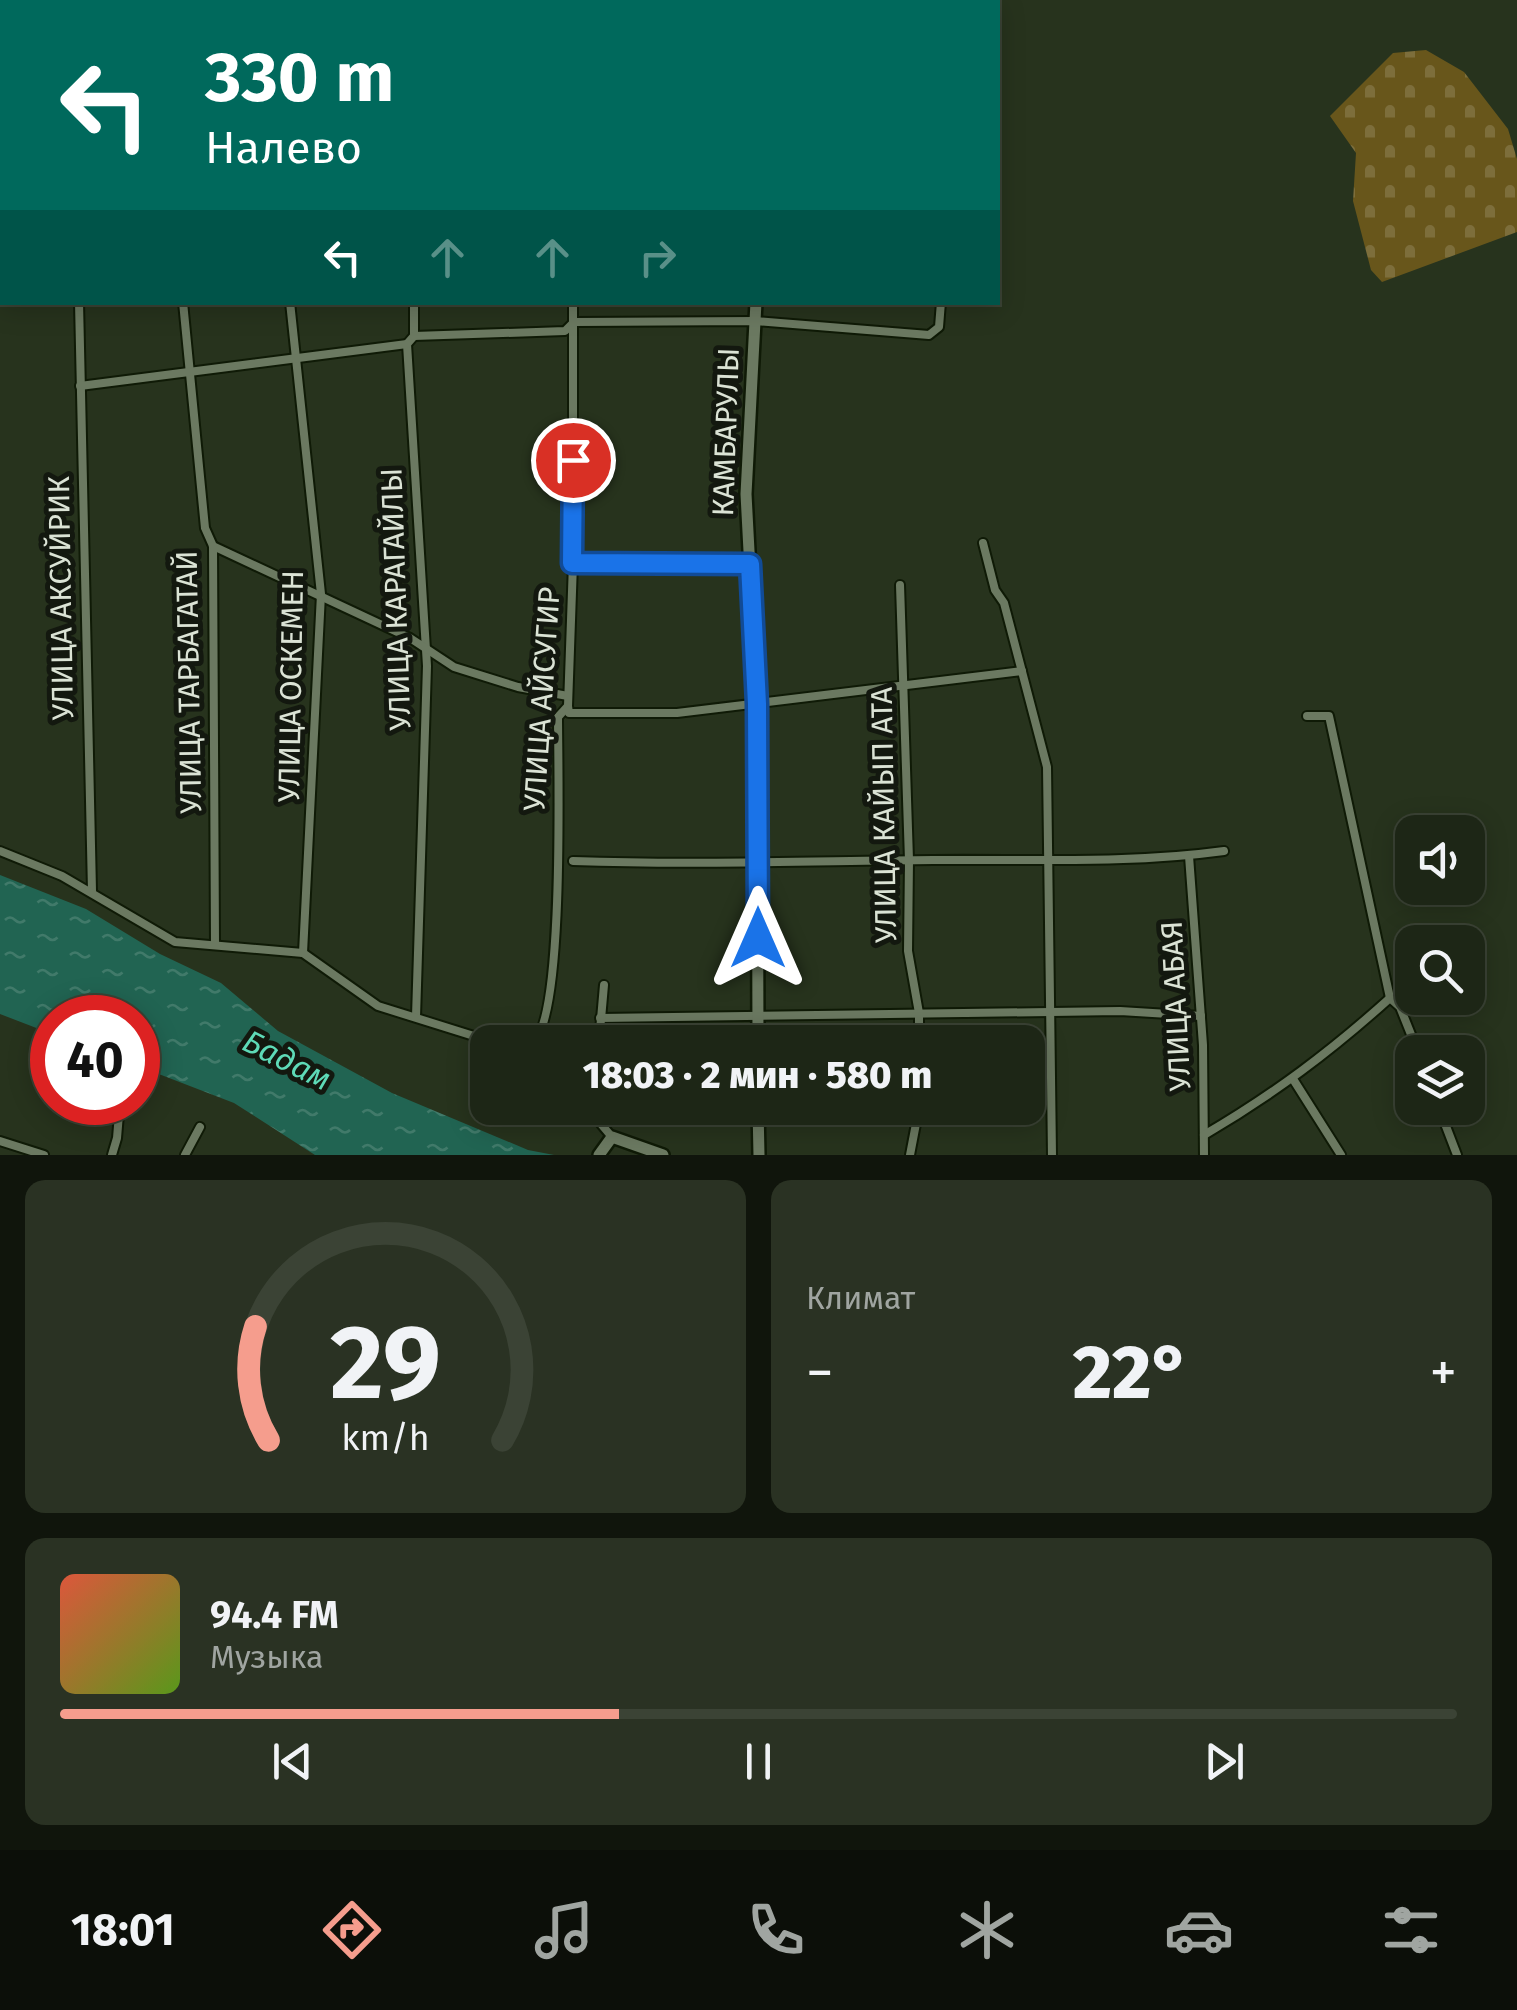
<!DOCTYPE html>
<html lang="ru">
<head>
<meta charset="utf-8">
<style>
	body { margin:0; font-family:"Fira Sans",sans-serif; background:#2a3223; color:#f1f3f6; height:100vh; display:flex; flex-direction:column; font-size:38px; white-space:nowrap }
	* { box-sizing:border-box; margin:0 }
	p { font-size:32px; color:#a0a5a1 }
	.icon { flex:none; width:55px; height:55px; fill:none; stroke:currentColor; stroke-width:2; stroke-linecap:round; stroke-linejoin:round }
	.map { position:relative; height:1155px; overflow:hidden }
	.panel { display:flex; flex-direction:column; gap:25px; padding:25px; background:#10150c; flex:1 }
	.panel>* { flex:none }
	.banner { position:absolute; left:0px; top:0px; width:1000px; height:305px; box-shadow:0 5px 25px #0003,0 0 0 2px #3b4335; background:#00695c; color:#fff; overflow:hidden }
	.fabs { position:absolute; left:1395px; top:815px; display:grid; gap:20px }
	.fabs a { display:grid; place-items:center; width:90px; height:90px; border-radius:20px; background:#1d2616; box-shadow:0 5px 25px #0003,0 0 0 2px #3b4335; font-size:50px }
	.speed { position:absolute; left:30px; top:995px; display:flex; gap:20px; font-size:50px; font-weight:700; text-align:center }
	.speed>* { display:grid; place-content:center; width:130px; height:130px; border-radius:50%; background:#1d2616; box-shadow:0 5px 25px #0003,0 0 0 2px #3b4335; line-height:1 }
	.speed .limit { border:15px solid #d22; background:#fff; color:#111 }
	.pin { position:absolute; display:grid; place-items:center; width:85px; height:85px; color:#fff; margin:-42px; border:5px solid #fff; border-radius:50%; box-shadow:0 2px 10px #0007 }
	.me { position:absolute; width:110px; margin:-55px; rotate:0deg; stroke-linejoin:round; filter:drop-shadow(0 0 8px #0008) }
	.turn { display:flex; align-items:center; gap:35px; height:210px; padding:0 40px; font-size:45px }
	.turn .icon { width:130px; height:130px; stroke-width:2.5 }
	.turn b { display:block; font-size:70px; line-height:85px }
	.lanes { display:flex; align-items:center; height:95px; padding:0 40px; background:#0003; justify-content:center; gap:50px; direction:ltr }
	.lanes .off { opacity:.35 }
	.big { font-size:75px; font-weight:800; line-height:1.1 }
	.panel .card { flex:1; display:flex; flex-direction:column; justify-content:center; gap:15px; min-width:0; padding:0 35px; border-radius:20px; background:#2a3223 }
	.panel .dial { align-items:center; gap:0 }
	.dial svg { height:260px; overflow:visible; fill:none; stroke:#3b4335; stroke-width:7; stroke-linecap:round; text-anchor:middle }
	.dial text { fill:#f1f3f6; stroke:none }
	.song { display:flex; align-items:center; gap:30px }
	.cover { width:120px; height:120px; border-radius:15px; background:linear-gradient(135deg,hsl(10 70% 55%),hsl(90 70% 35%)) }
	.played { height:10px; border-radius:5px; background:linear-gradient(90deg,#f59d8d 40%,#3b4335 40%) }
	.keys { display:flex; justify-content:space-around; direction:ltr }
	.heat { display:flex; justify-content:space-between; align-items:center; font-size:55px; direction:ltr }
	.panel .tiles { flex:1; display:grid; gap:25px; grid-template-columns:1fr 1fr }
	.card:last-child { grid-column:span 2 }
	.trip { position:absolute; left:470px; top:1025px; width:575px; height:100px; border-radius:20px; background:#1d2616; box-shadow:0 5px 25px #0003,0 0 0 2px #3b4335; font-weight:800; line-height:100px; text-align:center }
	.tabs { display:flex; height:160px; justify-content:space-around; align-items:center; background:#0c0f09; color:#a0a5a1 }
	.tabs .icon { width:70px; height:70px }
	.tabs .active { color:#f59d8d }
	.tabs b { font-size:45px; color:#f1f3f6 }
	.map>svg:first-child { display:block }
	.cemetery { fill:url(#cemetery-stones) }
	.water { fill:url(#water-ripples) }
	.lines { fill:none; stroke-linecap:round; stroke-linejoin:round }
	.street-casing { stroke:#0f1a06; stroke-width:12 }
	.secondary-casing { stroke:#0f1a06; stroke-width:16 }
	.street { stroke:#6b7961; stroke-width:8 }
	.secondary { stroke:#6b7961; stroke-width:11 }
	.route-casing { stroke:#114b97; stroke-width:25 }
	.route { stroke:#1a73e8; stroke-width:18 }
	.labels { text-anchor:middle; stroke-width:10; stroke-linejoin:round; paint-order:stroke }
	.street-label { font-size:30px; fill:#dbe3d5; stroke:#13180f }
	.water-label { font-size:32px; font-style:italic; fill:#5edab7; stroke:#13180f }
</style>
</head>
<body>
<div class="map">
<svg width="1517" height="1155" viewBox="0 0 1517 1155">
	<defs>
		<pattern id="cemetery-stones" width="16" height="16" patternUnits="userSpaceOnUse" patternTransform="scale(2.5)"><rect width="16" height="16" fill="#68561b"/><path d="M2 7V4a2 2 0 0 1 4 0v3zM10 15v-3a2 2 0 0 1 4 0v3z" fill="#7d6e3b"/></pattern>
		<pattern id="water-ripples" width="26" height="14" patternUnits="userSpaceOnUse" patternTransform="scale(2.5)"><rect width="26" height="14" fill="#216452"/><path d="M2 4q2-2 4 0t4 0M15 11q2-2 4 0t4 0" fill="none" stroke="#417a6a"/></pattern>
	</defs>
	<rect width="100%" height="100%" fill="#27331d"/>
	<path class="cemetery" d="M1426,50L1464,72L1508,129L1517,159V232L1382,282L1371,270L1353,201L1356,153L1330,116L1393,53Z"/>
	<path class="water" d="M0,875L86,909L160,954L221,983L278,1031L392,1093L528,1150L554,1155H315L234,1103L138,1066V1018H52V1034L0,1014Z"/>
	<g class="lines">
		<defs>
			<g id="street">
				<path d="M47,0V2"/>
				<path d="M426,0V2"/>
				<path d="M529,0L548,2"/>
				<path d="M569,0V2"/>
				<path d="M174,2V0"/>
				<path d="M340,2V0"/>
				<path d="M942,2V0"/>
				<path d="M79,302L92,891"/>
				<path d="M183,302L205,528L213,546L215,943"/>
				<path d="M290,302L321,594L303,953"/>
				<path d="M414,302V336L407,344L427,666L416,1017"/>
				<path d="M414,336L565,331L574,322L755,321L929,335L939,327L941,302"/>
				<path d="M80,386L407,344"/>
				<path d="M983,543L995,590L1004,603L1047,767L1052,1155"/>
				<path d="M213,546L410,638L454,667L518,687L568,696"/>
				<path d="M573,563L749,564"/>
				<path d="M900,585L909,860L908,951L919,1013V1042"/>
				<path d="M568,706L569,713H677L1022,671"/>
				<path d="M1307,716H1329L1390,998L1400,1007L1418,1052"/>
				<path d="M0,851L62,876L175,942L303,953L378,1006L493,1042"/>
				<path d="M1189,856L1203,1045L1204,1155"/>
				<path d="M573,861C693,865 813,861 933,860C1030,859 1129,864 1224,851"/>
				<path d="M600,1018L1120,1011L1201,1016"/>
				<path d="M533,1042C565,1018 558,768 558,717L568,706L573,563V302"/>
				<path d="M599,1042L604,985"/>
				<path d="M1293,1079L1341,1155"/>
				<path d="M600,1108L601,1124L612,1137"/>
				<path d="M1439,1108L1457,1155"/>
				<path d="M1204,1135C1274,1094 1330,1052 1390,998"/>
				<path d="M0,1141L44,1155"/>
				<path d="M112,1155L117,1138L120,1102"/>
				<path d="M185,1155L200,1127"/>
				<path d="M910,1155L919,1108"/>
			</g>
			<g id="secondary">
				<path d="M753,0V2"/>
				<path d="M756,302L746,494L757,703L758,1042"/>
				<path d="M758,1108L759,1155"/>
				<path d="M599,1155L612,1137L663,1155"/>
			</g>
		</defs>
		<use href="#street" class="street-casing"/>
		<use href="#secondary" class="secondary-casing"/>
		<use href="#street" class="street"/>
		<use href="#secondary" class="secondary"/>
	</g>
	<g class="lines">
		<defs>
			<path id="route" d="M573,460L572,563L750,564L757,704L758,938"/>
		</defs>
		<use href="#route" class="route-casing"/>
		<use href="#route" class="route"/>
	</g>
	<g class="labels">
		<g class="street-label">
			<text transform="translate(726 432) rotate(-88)" y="10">КАМБАРУЛЫ</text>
			<text transform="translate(61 598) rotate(-91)" y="10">УЛИЦА АКСУЙРИК</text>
			<text transform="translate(396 599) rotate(-92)" y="10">УЛИЦА КАРАГАЙЛЫ</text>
			<text transform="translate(189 682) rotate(-91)" y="10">УЛИЦА ТАРБАГАТАЙ</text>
			<text transform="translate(291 686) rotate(-89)" y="10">УЛИЦА ОСКЕМЕН</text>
			<text transform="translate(542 699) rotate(-86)" y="10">УЛИЦА АЙСУГИР</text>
			<text transform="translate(884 815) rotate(-91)" y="10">УЛИЦА КАЙЫП АТА</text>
			<text transform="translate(1176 1006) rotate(-93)" y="10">УЛИЦА АБАЯ</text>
		</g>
		<g class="water-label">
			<text transform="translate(287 1060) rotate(27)" y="11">Бадам</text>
		</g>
	</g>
</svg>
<div class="fabs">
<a><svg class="icon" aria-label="sound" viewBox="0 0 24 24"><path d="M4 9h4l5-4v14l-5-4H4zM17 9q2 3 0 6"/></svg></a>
<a><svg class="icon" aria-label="search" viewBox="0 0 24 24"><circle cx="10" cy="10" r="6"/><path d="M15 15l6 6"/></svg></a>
<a><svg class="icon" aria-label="layers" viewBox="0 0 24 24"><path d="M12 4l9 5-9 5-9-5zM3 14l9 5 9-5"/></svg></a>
</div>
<div class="speed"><div class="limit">40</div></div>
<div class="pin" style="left:573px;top:460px;background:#d93025"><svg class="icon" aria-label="arrive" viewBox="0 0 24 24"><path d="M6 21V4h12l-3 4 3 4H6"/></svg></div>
<svg class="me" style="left:758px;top:938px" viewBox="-20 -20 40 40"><path d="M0-17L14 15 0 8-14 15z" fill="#1a73e8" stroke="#fff" stroke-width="4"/></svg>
<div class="trip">18:03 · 2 мин · 580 m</div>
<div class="banner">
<div class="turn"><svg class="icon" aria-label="left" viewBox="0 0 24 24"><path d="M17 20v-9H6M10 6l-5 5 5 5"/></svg><div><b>330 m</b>Налево</div></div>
<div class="lanes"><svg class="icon" aria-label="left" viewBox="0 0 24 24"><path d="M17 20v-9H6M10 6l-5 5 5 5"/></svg><svg class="icon off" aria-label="ahead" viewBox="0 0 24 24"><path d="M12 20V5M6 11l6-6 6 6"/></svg><svg class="icon off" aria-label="ahead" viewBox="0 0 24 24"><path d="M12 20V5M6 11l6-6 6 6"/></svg><svg class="icon off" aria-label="right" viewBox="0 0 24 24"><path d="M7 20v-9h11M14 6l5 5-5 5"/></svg></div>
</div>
</div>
<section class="panel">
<div class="tiles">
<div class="card dial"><svg viewBox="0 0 100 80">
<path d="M14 69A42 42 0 1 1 86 69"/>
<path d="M14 69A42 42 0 0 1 10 34" stroke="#f59d8d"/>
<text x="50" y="56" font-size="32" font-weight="700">29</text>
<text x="50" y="72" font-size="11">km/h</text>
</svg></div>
<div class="card"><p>Климат</p>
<div class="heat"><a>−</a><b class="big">22°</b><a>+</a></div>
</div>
<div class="card">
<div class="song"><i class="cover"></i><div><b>94.4 FM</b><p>Музыка</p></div></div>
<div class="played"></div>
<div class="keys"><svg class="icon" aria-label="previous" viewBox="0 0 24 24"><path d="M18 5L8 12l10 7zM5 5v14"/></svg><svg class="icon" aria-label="pause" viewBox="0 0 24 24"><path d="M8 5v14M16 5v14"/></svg><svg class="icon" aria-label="next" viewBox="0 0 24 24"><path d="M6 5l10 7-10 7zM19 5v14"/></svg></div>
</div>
</div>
</section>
<nav class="tabs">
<b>18:01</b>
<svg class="icon active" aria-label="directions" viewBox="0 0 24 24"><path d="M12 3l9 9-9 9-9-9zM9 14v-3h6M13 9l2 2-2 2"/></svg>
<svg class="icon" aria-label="music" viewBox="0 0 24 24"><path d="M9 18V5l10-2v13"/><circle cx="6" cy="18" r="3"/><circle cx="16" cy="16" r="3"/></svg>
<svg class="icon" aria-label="phone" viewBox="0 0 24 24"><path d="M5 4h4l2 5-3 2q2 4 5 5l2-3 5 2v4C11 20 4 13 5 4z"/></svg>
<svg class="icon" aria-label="climate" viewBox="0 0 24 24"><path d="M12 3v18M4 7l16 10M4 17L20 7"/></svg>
<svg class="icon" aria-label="car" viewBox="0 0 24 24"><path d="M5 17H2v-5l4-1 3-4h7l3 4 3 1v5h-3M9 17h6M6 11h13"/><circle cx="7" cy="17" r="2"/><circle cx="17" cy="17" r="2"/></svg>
<svg class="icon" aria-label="filters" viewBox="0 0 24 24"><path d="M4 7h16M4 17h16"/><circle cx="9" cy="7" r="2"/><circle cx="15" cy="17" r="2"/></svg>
</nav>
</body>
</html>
